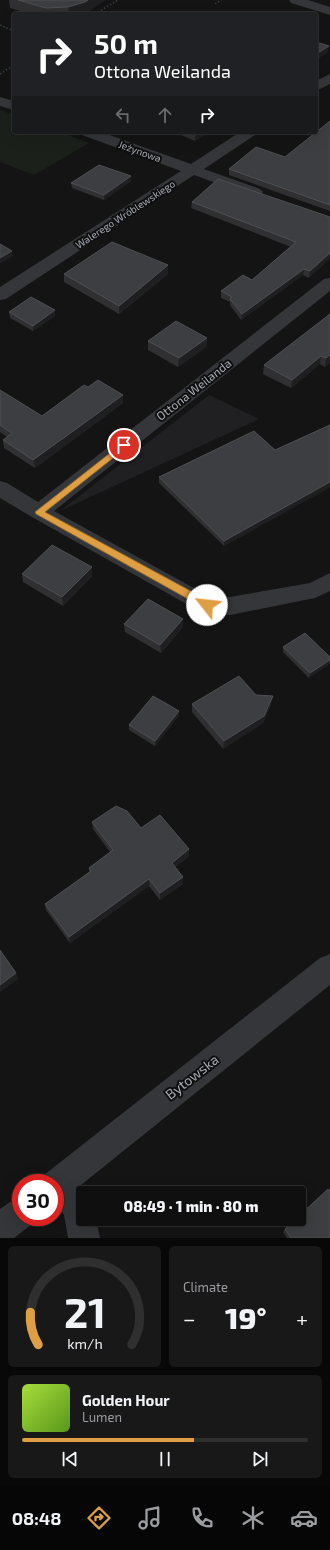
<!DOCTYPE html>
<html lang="en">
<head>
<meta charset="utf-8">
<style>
	body { margin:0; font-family:"Exo 2",sans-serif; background:#181819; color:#f1f3f6; height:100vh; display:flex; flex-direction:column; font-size:15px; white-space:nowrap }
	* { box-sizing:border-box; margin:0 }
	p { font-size:13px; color:#9b9c9f }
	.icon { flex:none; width:22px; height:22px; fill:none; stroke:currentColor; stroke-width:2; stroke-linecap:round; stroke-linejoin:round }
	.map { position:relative; height:1238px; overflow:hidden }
	.side { display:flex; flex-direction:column; gap:8px; padding:8px; background:#080809; flex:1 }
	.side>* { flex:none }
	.hud { position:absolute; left:12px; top:12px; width:306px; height:122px; border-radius:4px; box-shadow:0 4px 16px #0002,0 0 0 1px #2f2f30; background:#202124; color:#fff; overflow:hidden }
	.speed { position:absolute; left:12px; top:1174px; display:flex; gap:8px; font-size:20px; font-weight:700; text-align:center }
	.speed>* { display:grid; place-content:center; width:52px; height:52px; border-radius:50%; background:#0f0f10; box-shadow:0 4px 16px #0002,0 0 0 1px #2f2f30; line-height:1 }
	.speed .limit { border:6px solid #d22; background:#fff; color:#111 }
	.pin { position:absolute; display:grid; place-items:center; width:34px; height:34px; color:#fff; margin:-17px; border:2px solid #fff; border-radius:50%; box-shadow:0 1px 4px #0007 }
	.me { position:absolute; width:44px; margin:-22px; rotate:299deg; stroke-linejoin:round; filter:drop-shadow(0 0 3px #0008) }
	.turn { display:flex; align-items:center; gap:14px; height:84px; padding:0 16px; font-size:18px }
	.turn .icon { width:52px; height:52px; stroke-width:2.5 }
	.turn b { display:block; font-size:28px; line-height:34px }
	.lanes { display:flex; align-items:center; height:38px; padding:0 16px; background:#0003; justify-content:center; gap:20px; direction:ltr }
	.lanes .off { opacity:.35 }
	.big { font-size:30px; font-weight:800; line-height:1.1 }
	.side .card { flex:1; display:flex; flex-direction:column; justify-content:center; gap:6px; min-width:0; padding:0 14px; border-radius:6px; background:#181819 }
	.side .dial { align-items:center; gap:0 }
	.dial svg { height:104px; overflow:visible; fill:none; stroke:#2f2f30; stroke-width:7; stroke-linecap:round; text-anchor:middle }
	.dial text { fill:#f1f3f6; stroke:none }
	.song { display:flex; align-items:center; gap:12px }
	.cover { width:48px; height:48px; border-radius:6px; background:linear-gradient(135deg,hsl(80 70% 55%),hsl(90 70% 35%)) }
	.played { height:4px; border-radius:2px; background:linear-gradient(90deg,#dd9e44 60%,#2f2f30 60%) }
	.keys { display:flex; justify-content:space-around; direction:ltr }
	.heat { display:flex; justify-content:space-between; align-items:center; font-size:22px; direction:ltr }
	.side .tiles { flex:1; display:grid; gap:8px; grid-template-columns:1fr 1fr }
	.card:last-child { grid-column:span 2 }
	.trip { position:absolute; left:76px; top:1186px; width:230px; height:40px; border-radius:4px; background:#0f0f10; box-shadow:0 4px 16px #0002,0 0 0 1px #2f2f30; font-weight:800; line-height:40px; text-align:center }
	.menu { display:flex; height:64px; justify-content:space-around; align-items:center; background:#060606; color:#9b9c9f }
	.menu .icon { width:28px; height:28px }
	.menu .selected { color:#dd9e44 }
	.menu b { font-size:18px; color:#f1f3f6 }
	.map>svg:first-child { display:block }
	.built { fill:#202022 }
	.green { fill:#1b201b }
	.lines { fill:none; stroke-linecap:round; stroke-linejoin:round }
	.path { stroke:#3b3d41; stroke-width:1.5; stroke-dasharray:1.5 2; stroke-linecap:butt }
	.minor { fill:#35363a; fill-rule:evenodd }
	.wall { fill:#303033 }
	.shaded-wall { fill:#1f1f21 }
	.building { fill:#3d3e41; stroke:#4d4f53 }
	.route { fill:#dd9e44; stroke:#90672c }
	.labels { text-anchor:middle; stroke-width:4; stroke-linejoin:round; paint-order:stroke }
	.far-street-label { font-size:10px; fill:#a7acb4; stroke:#0f0f10 }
	.street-label { font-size:12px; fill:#a7acb4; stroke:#0f0f10 }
	.near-street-label { font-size:14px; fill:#a7acb4; stroke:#0f0f10 }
</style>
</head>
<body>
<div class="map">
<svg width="330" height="1238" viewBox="0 0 330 1238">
	<rect width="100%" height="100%" fill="#141415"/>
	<path class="built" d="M209,395L259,419L60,511Z"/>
	<path class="green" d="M0,110L14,115V132H59L89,143L34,175L0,162Z"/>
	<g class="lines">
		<g class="path">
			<path d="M215,4L221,0"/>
			<path d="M95,14L118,0"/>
			<path d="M0,25L14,31"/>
			<path d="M0,74L14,65"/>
		</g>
		<g class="minor">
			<path d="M289,0H308L330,7V15L291,3Z"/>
			<path d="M330,74V84L316,91V81Z"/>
			<path d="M0,97L14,101V110L0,106Z"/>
			<path d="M80,132H101L191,164L240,132H257L255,135L204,169L260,189L263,192L260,195L255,197L194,175L6,299L0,300V287L181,171L82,135Z"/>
			<path d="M330,278V291L54,511L210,597H230L310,583L330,573V591L315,598L230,615L207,614L199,611L32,517L0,498V481L7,483L38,502L324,279Z"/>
			<path d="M330,954V985L81,1185L86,1193H83V1219H96L100,1238H68L64,1215L55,1201V1183H41L44,1175L320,958Z"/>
			<path d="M21,1197V1217H35L32,1224L14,1238H0V1209L10,1202Z"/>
		</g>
	</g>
	<g class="wall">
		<path d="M9,0H105L86,13L83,14H30L10,8Z"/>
		<path d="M330,121V211L229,175V169L285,157Z"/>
		<path d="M174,132H209L195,141Z"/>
		<path d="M131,176V181L104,200L72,188L71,183Z"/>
		<path d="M192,202L330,217L309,278L303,275L241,320L230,305V302L221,298V291L252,280L291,247L191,208Z"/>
		<path d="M168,265V274L119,314L64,282V274Z"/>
		<path d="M9,312L55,316L33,331L10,318Z"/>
		<path d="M330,314V363L325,367L320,364L291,388L263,374L264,365Z"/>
		<path d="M207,338L206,347L178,367L148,350V341Z"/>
		<path d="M88,387L123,395V403L35,468L4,448L3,440L7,437L0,432V390L42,416Z"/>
		<path d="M330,425V487L224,546L159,483V477L275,450Z"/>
		<path d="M92,567V576L63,606L23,582L22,574Z"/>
		<path d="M124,624L183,627L161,653L125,632Z"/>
		<path d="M283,647L330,657L309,678L283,652Z"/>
		<path d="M256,695L271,704L263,723L223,749L192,712V704Z"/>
		<path d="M179,715L155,746L129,730V725Z"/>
		<path d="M92,822L141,828L189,849V856L175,867L183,877V884L160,900L149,886L70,943L46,910L45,904L89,873V868L110,852L93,829Z"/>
		<path d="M285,1229L330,1238H287L283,1232Z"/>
	</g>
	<g class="shaded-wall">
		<path d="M88,0H105L86,13L83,14H69L68,7Z"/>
		<path d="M329,46L328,52L316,60V54Z"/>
		<path d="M199,132H209L195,141V135Z"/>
		<path d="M131,176V181L104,200V195Z"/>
		<path d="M12,251L13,256L0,264V258Z"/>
		<path d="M330,253V259L309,278L310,271Z"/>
		<path d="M168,265V274L119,314V306Z"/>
		<path d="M304,269L303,275L241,320L242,314Z"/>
		<path d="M55,310V316L33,331V326Z"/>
		<path d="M207,338L206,347L178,367L179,358Z"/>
		<path d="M330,355V363L325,367L326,358Z"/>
		<path d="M321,356L320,364L291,388L292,380Z"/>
		<path d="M123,395V403L35,468L33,460Z"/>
		<path d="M330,482V487L224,546V541Z"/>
		<path d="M92,567V576L63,606L62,597Z"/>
		<path d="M183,619V627L161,653L160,645Z"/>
		<path d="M330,660V664L309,678L310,673Z"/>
		<path d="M273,696L271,704L263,723L223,749L224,741Z"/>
		<path d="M179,711V715L155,746V741Z"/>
		<path d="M189,849V856L172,869V863Z"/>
		<path d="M183,877V884L160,900V893Z"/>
		<path d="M149,879V886L70,943L69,937Z"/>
		<path d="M16,973L18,979L0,992V985Z"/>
	</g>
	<g class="building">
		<path d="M18,0H88L85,2L68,7L46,8Z"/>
		<path d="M316,42L329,46L316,54Z"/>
		<path d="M330,121V205L229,169L256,147L285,157Z"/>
		<path d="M189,132H199L195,135Z"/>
		<path d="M99,165L131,176L104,195L71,183Z"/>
		<path d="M218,179L330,217V253L310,271L304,269L242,314L230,299L232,297L221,291L243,275L252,280L296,242L192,202Z"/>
		<path d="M112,242L168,265L119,306L64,274Z"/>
		<path d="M0,244L12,251L0,258Z"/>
		<path d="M31,297L55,310L33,326L9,312Z"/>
		<path d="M330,314V355L326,358L321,356L292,380L264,365Z"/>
		<path d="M176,321L207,338L179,358L148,341Z"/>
		<path d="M98,380L123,395L33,460L3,440L12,433L0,425V390L42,416L84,385L88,387Z"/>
		<path d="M330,425V482L224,541L159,477L254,431L275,450Z"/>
		<path d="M52,545L92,567L62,597L22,574Z"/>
		<path d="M148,599L183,619L160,645L124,624Z"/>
		<path d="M305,633L330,657V660L310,673L283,647Z"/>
		<path d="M239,676L256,695L273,696L264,716L224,741L192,704Z"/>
		<path d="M153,696L179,711L155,741L129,725Z"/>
		<path d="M116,806L127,811L141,828L160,815L189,849L172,863L183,877L160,893L149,879L69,937L45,904L91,871L89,868L113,850L92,822Z"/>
		<path d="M0,950L16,973L0,985Z"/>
		<path d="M328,1189L330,1191V1238H291L285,1229L296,1219H299V1216Z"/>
	</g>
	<path class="route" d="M124,442L128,445L127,447L45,512L211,602L212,605L211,608H204L36,514L35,512Z"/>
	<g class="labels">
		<g class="far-street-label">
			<text transform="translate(140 151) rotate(20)" y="4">Jeżynowa</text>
			<text transform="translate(125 214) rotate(-33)" y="4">Walerego Wróblewskiego</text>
		</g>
		<g class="street-label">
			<text transform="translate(194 390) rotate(-38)" y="4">Ottona Weilanda</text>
		</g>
		<g class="near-street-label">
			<text transform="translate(192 1077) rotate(-38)" y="5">Bytowska</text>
		</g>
	</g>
</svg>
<div class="speed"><div class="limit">30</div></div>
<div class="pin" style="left:124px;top:445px;background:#d93025"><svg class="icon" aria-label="arrive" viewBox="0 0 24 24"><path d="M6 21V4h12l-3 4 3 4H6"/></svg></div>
<svg class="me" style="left:207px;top:605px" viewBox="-20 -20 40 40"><circle r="19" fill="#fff"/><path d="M0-13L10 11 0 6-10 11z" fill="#dd9e44"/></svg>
<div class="trip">08:49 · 1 min · 80 m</div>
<div class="hud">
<div class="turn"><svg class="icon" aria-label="right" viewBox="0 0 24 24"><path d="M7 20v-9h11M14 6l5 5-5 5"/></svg><div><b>50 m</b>Ottona Weilanda</div></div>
<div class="lanes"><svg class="icon off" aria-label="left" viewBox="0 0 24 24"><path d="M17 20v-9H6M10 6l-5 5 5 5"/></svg><svg class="icon off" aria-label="ahead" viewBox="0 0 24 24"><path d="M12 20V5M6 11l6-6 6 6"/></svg><svg class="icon" aria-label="right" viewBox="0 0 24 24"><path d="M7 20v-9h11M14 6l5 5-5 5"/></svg></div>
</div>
</div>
<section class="side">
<div class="tiles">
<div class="card dial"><svg viewBox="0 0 100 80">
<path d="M14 69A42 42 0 1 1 86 69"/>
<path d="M14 69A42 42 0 0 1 8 44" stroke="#dd9e44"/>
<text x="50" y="56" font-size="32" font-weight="700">21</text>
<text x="50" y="72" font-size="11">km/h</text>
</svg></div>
<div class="card"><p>Climate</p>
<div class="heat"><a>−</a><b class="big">19°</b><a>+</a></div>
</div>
<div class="card">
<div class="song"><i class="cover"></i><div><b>Golden Hour</b><p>Lumen</p></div></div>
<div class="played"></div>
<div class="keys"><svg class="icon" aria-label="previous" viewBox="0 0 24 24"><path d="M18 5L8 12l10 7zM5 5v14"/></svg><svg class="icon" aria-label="pause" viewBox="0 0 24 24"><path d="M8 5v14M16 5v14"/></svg><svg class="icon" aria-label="next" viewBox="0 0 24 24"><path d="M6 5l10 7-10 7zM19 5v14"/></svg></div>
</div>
</div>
</section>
<nav class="menu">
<b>08:48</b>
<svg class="icon selected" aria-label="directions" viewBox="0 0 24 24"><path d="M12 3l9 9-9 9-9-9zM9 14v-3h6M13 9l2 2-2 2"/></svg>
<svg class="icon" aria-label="music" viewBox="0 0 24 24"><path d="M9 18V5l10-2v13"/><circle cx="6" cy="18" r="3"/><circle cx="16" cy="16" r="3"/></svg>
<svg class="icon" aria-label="phone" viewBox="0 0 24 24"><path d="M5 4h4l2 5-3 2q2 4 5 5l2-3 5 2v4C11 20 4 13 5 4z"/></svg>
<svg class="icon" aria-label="climate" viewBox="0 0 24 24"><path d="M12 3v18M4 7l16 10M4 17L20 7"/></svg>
<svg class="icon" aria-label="car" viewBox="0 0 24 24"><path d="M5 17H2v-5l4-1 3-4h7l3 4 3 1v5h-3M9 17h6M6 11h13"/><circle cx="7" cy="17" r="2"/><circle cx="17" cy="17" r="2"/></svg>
</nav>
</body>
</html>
